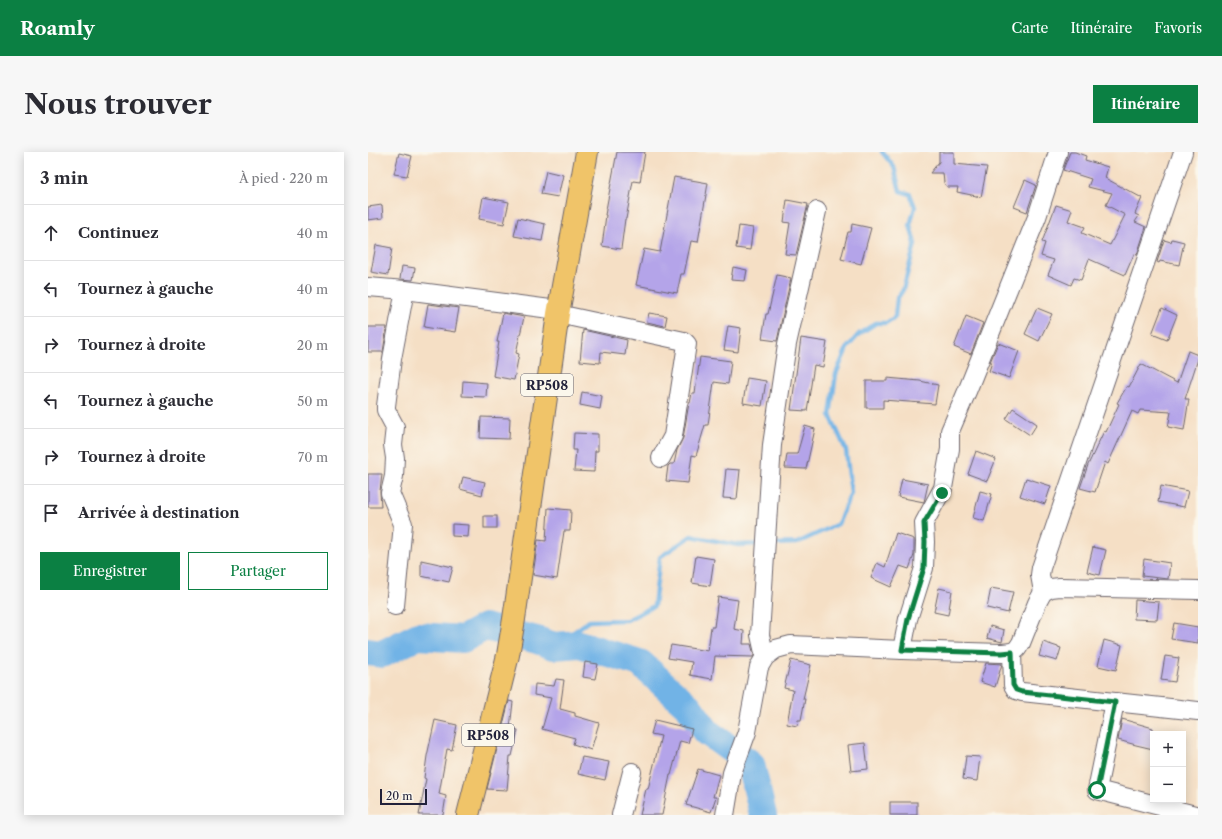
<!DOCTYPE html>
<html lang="fr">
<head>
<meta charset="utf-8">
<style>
  :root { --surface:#fff; --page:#f7f7f7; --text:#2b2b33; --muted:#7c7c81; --line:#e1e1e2; --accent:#0b8043 }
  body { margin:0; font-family:"Libre Caslon Text",serif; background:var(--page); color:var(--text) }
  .controls { position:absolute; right:12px; bottom:12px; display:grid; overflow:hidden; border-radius:0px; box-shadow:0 2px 10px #0003 }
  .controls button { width:36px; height:36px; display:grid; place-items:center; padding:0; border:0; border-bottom:1px solid var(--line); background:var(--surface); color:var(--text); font:20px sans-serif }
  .scale { position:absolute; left:12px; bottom:10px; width:47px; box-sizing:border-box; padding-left:4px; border:2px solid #22223b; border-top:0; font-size:11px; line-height:14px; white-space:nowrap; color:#22223b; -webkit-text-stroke:3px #fbf7ec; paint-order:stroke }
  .stop { position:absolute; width:12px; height:12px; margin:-9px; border:3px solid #0b8043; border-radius:50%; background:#fff }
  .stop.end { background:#0b8043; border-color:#fff; box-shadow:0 1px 4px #0008 }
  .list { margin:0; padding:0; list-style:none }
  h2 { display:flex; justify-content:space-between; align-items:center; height:52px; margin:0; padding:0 16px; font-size:17px }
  h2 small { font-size:13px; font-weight:400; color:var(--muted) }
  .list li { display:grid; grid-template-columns:26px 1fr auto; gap:12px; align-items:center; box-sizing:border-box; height:56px; padding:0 16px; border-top:1px solid var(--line) }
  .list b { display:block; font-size:15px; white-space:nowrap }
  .list em { font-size:13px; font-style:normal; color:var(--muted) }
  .actions { display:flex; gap:8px; padding:12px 16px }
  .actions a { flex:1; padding:9px 0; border:1px solid var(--accent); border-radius:0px; text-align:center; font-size:14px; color:var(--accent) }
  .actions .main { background:var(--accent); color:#fff }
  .icon { flex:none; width:22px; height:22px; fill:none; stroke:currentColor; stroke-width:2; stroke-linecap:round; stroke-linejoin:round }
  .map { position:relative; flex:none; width:830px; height:663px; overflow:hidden; border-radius:0px }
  header { display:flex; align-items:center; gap:24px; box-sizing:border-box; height:56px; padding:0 20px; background:var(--accent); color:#fff }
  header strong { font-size:19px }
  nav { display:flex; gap:22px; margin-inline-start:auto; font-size:14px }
  .intro { display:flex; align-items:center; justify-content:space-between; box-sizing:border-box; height:96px; padding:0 24px }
  h1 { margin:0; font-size:28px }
  .button { padding:10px 18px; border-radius:0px; background:var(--accent); color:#fff; font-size:14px; font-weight:700 }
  main { display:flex; gap:24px; padding:0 24px }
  aside { flex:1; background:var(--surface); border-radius:0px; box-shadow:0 2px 10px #0003 }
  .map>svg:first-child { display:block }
</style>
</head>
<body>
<header>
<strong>Roamly</strong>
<nav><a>Carte</a><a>Itinéraire</a><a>Favoris</a></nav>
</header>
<div class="intro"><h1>Nous trouver</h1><a class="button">Itinéraire</a></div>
<main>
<aside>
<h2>3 min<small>À pied · 220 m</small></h2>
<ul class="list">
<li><svg class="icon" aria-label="ahead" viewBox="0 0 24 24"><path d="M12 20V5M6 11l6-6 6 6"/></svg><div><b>Continuez</b></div><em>40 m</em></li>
<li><svg class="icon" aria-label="left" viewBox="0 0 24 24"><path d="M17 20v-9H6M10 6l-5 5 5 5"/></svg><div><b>Tournez à gauche</b></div><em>40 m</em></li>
<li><svg class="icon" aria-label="right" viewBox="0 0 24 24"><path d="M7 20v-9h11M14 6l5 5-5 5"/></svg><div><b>Tournez à droite</b></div><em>20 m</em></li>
<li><svg class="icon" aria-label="left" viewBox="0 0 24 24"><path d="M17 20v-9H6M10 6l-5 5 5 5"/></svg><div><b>Tournez à gauche</b></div><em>50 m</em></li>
<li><svg class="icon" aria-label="right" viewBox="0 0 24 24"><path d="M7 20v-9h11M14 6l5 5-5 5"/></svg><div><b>Tournez à droite</b></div><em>70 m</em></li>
<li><svg class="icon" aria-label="arrive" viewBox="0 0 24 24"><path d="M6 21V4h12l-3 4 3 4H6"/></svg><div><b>Arrivée à destination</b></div></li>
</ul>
<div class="actions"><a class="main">Enregistrer</a><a>Partager</a></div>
</aside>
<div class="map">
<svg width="830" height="663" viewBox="0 0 830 663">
  <rect width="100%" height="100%" fill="#fbf7ec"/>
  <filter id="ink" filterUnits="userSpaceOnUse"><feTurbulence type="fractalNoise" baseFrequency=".025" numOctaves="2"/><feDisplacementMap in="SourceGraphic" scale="8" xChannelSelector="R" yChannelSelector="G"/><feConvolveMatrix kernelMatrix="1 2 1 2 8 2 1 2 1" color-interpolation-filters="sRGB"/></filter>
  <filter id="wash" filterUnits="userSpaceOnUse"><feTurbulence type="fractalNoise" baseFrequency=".012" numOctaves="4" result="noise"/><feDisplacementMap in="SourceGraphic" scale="16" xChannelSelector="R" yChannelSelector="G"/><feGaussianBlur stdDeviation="0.9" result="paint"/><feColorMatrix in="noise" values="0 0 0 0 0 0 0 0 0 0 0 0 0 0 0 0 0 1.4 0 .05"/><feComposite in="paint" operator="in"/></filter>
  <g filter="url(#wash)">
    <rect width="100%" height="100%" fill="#f5dfc5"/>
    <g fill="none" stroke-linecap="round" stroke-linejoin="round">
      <g stroke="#71b3e6" stroke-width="4.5">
        <polyline points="402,392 429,391 470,372 483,341 478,298 462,263 468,222 479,196 491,182 508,171 518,171 527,165 529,147 535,138 547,92 542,73 547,55 542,42 532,39 526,15 514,0"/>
        <polyline points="186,494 221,469 259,468 286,454 292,405 323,384 370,393 395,392"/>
      </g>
      <polyline stroke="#71b3e6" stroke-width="28" points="0,500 14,502 50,484 95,487 117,475 169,488 186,494 211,492 272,511 321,555 339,580 383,612 395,663"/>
    </g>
    <g id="blocks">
      <g fill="#b4a4e9">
        <polygon points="249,0 277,0 272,30 265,29 258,67 257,67 253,97 234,94 238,63 237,63"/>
        <polygon points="571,0 586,0 586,12 619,15 613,45 589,40 590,35 579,35 576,31 575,21 562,21 571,10"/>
        <polygon points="702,0 707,0 718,4 717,8 740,15 737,26 774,46 767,62 771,64 767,70 778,75 769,103 766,102 757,123 721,107 713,128 706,126 703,133 680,123 686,108 673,104 677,91 674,90 688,53 704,58 700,69 717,75 714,81 742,93 757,63 738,53 744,41 720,35 723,27 695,18"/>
        <polygon points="31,1 44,4 39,24 26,22"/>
        <polygon points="178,19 195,23 190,45 173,42"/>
        <polygon points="306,25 340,31 330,90 323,89 316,122 313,122 309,141 268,133 276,97 292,100"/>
        <polygon points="657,28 668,33 659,60 646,55"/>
        <polygon points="115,45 141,50 136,72 111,67"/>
        <polygon points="419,48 440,52 428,103 417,102 422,71 416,70"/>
        <polygon points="14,53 15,66 0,68 0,55"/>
        <polygon points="150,66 177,72 174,89 146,84"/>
        <polygon points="484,72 503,76 493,112 473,107 480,80 483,80"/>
        <polygon points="371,74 385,76 382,98 368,96"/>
        <polygon points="804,87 816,90 811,113 792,109 791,111 789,110 796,88 803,90"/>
        <polygon points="8,93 24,96 20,123 3,120"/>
        <polygon points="34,114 47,116 45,128 32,127"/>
        <polygon points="365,115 379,118 377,129 363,128"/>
        <polygon points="409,123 423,126 409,189 394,187 398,162 400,162"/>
        <polygon points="60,152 91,156 87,180 56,175"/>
        <polygon points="669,156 684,162 671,189 657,182"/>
        <polygon points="794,156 809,163 799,188 784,182"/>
        <polygon points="135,161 156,165 148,201 151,202 146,228 125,224 131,190 129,190"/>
        <polygon points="281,161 299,164 297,174 279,170"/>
        <polygon points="598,164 615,171 603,202 586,195"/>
        <polygon points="360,174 373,176 370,200 356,198"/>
        <polygon points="0,175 19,175 15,200 0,200"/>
        <polygon points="215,178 259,188 257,203 233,200 232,211 212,209"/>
        <polygon points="433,186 459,190 455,215 446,213 439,259 423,258"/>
        <polygon points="630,191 651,199 641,226 621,219 624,210 622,210"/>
        <polygon points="820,199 830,203 830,207 817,247 821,247 816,278 800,275 803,260 772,258 770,262 764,259 740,312 737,310 727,340 712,336 720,313 736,279 738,280 751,252 749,251 759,234 761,235 773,212 809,231"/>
        <polygon points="332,205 363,209 360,232 346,230 340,273 337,273 328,304 324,303 320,331 298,329 300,314 302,312 306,312 309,298 315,286 321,251 322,251 324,241 327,241"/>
        <polygon points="379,226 398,229 394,254 375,251"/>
        <polygon points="519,226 552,229 570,233 567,252 515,248 515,256 498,256 498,229 519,229"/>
        <polygon points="95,229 119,231 118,245 94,244"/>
        <polygon points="214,240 234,244 232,257 212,253"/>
        <polygon points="645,256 669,272 662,283 638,267"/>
        <polygon points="113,265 142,266 141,287 112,286"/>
        <polygon points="437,274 447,277 438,317 417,316 419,302 429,302"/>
        <polygon points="206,281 230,282 230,299 227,299 226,320 206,319 208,298 205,298"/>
        <polygon points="608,299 628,307 619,329 600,322"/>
        <polygon points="358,317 372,318 369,347 355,346"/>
        <polygon points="0,322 14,322 12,339 13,355 0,355"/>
        <polygon points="95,325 117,330 114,343 92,337"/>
        <polygon points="658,326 683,334 677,352 652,344"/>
        <polygon points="534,327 560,332 556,350 530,345"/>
        <polygon points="793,334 820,339 816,355 790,350"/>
        <polygon points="612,339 624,342 616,369 605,366"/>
        <polygon points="180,356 203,358 202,379 196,379 189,427 165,423 170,388 178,389"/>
        <rect x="116" y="364" width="13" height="12"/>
        <polygon points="84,372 101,373 100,385 84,384"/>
        <polygon points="528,381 546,387 546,403 541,417 532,414 523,435 503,426 509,411 517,415"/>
        <polygon points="725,395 738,398 732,423 719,420"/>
        <polygon points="328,404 346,407 342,434 324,431"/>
        <polygon points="776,407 802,411 800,427 774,424"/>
        <polygon points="53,408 85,415 81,430 53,424"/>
        <polygon points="571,436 584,439 580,463 566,460"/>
        <polygon points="623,436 645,440 640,461 619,456"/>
        <polygon points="350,445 370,448 366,477 376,479 375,492 383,492 386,503 385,505 347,504 344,527 322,523 324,510 300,506 303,493 340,499 343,475 346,475"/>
        <polygon points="767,448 791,450 789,468 766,467"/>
        <polygon points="806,471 830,475 830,491 803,487"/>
        <polygon points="622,474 636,478 634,490 619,486"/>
        <polygon points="736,488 754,493 748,518 730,514"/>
        <polygon points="675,490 693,496 689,509 671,504"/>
        <polygon points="797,504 811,506 807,530 793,528"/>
        <polygon points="423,508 443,513 435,547 437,547 433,568 430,568 429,574 419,572 425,538 416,536"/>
        <polygon points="217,510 230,512 227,527 215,525"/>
        <polygon points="618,511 634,512 627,535 612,530"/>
        <polygon points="188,527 196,528 192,557 207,561 207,564 231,571 223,598 205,592 207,586 174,577 183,546 166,543 167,532 186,534"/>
        <polygon points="141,549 145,550 142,576 150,578 144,604 142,604 139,638 119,637"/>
        <polygon points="754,567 785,576 785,597 768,593 750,588"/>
        <polygon points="67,568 89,573 84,598 79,597 71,642 78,644 75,663 51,663 58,627 56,626 59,604"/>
        <polygon points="287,568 324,577 320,591 312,589 303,623 302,623 294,663 272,663 278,637 280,637 293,584 283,582"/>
        <polygon points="497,591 500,617 483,619 480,593"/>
        <polygon points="598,604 612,605 609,629 595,627"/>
        <polygon points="214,605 241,610 237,628 210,622"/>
        <polygon points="330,617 351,623 345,645 348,645 343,660 318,653"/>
        <rect x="522" y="650" width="27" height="13"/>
      </g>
    </g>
  </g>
  <g filter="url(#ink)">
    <use href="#blocks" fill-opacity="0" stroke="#6c646b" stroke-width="1"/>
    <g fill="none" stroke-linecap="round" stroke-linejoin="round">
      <defs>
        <g id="minor">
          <polyline points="0,135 37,138 190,158"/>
          <polyline points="190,162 316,189 319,192 305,284 293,306"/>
          <polyline points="675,440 672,423 673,416 815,0"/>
          <polyline points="27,454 35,372 22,341 26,324 27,306 25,293 27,275 18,258 18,254 24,207 37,138"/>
          <polyline points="534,498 540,467 556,416 557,390 556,371 575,336 582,297 582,279 600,237 669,65 690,0"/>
          <polyline points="644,500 645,533 648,538 654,540 830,559"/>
          <polyline points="397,505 392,483 404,293 419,192 449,59"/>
          <polyline points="747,550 729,638 827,663"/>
          <polyline points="253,663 264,620"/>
          <polyline points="357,663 364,621 379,580 391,515 397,505 408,497 423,493 534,498 634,501 644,500 649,497 653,491 669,451 675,440 683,436 692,435 830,438"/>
        </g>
        <polyline id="primary" points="100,663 140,503 146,467 190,162 219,0"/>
      </defs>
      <use href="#minor" stroke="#6c646b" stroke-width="20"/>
      <use href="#primary" stroke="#6c646b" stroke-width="24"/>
      <use href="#minor" stroke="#fff" stroke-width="18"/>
      <use href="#primary" stroke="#f0c469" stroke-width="22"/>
    </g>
  </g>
  <g fill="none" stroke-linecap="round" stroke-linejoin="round" filter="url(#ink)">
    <polyline stroke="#0b8043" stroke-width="5" points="574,341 556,371 557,390 556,416 540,467 534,498 634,501 644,500 645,533 648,538 654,540 747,550 729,638"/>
  </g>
  <g text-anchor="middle" stroke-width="3" stroke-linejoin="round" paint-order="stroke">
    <g fill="#fbf7ec" stroke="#636270" stroke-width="1">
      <rect x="153" y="222" width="52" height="22" rx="3"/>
      <rect x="94" y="572" width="52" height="22" rx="3"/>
    </g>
    <g font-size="13" font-weight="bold" fill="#22223b">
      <text x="179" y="238">RP508</text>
      <text x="120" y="588">RP508</text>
    </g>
  </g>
</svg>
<div class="controls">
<button>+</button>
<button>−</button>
</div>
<div class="scale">20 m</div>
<div class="stop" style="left:729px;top:638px"></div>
<div class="stop end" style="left:574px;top:341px"></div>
</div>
</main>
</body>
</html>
